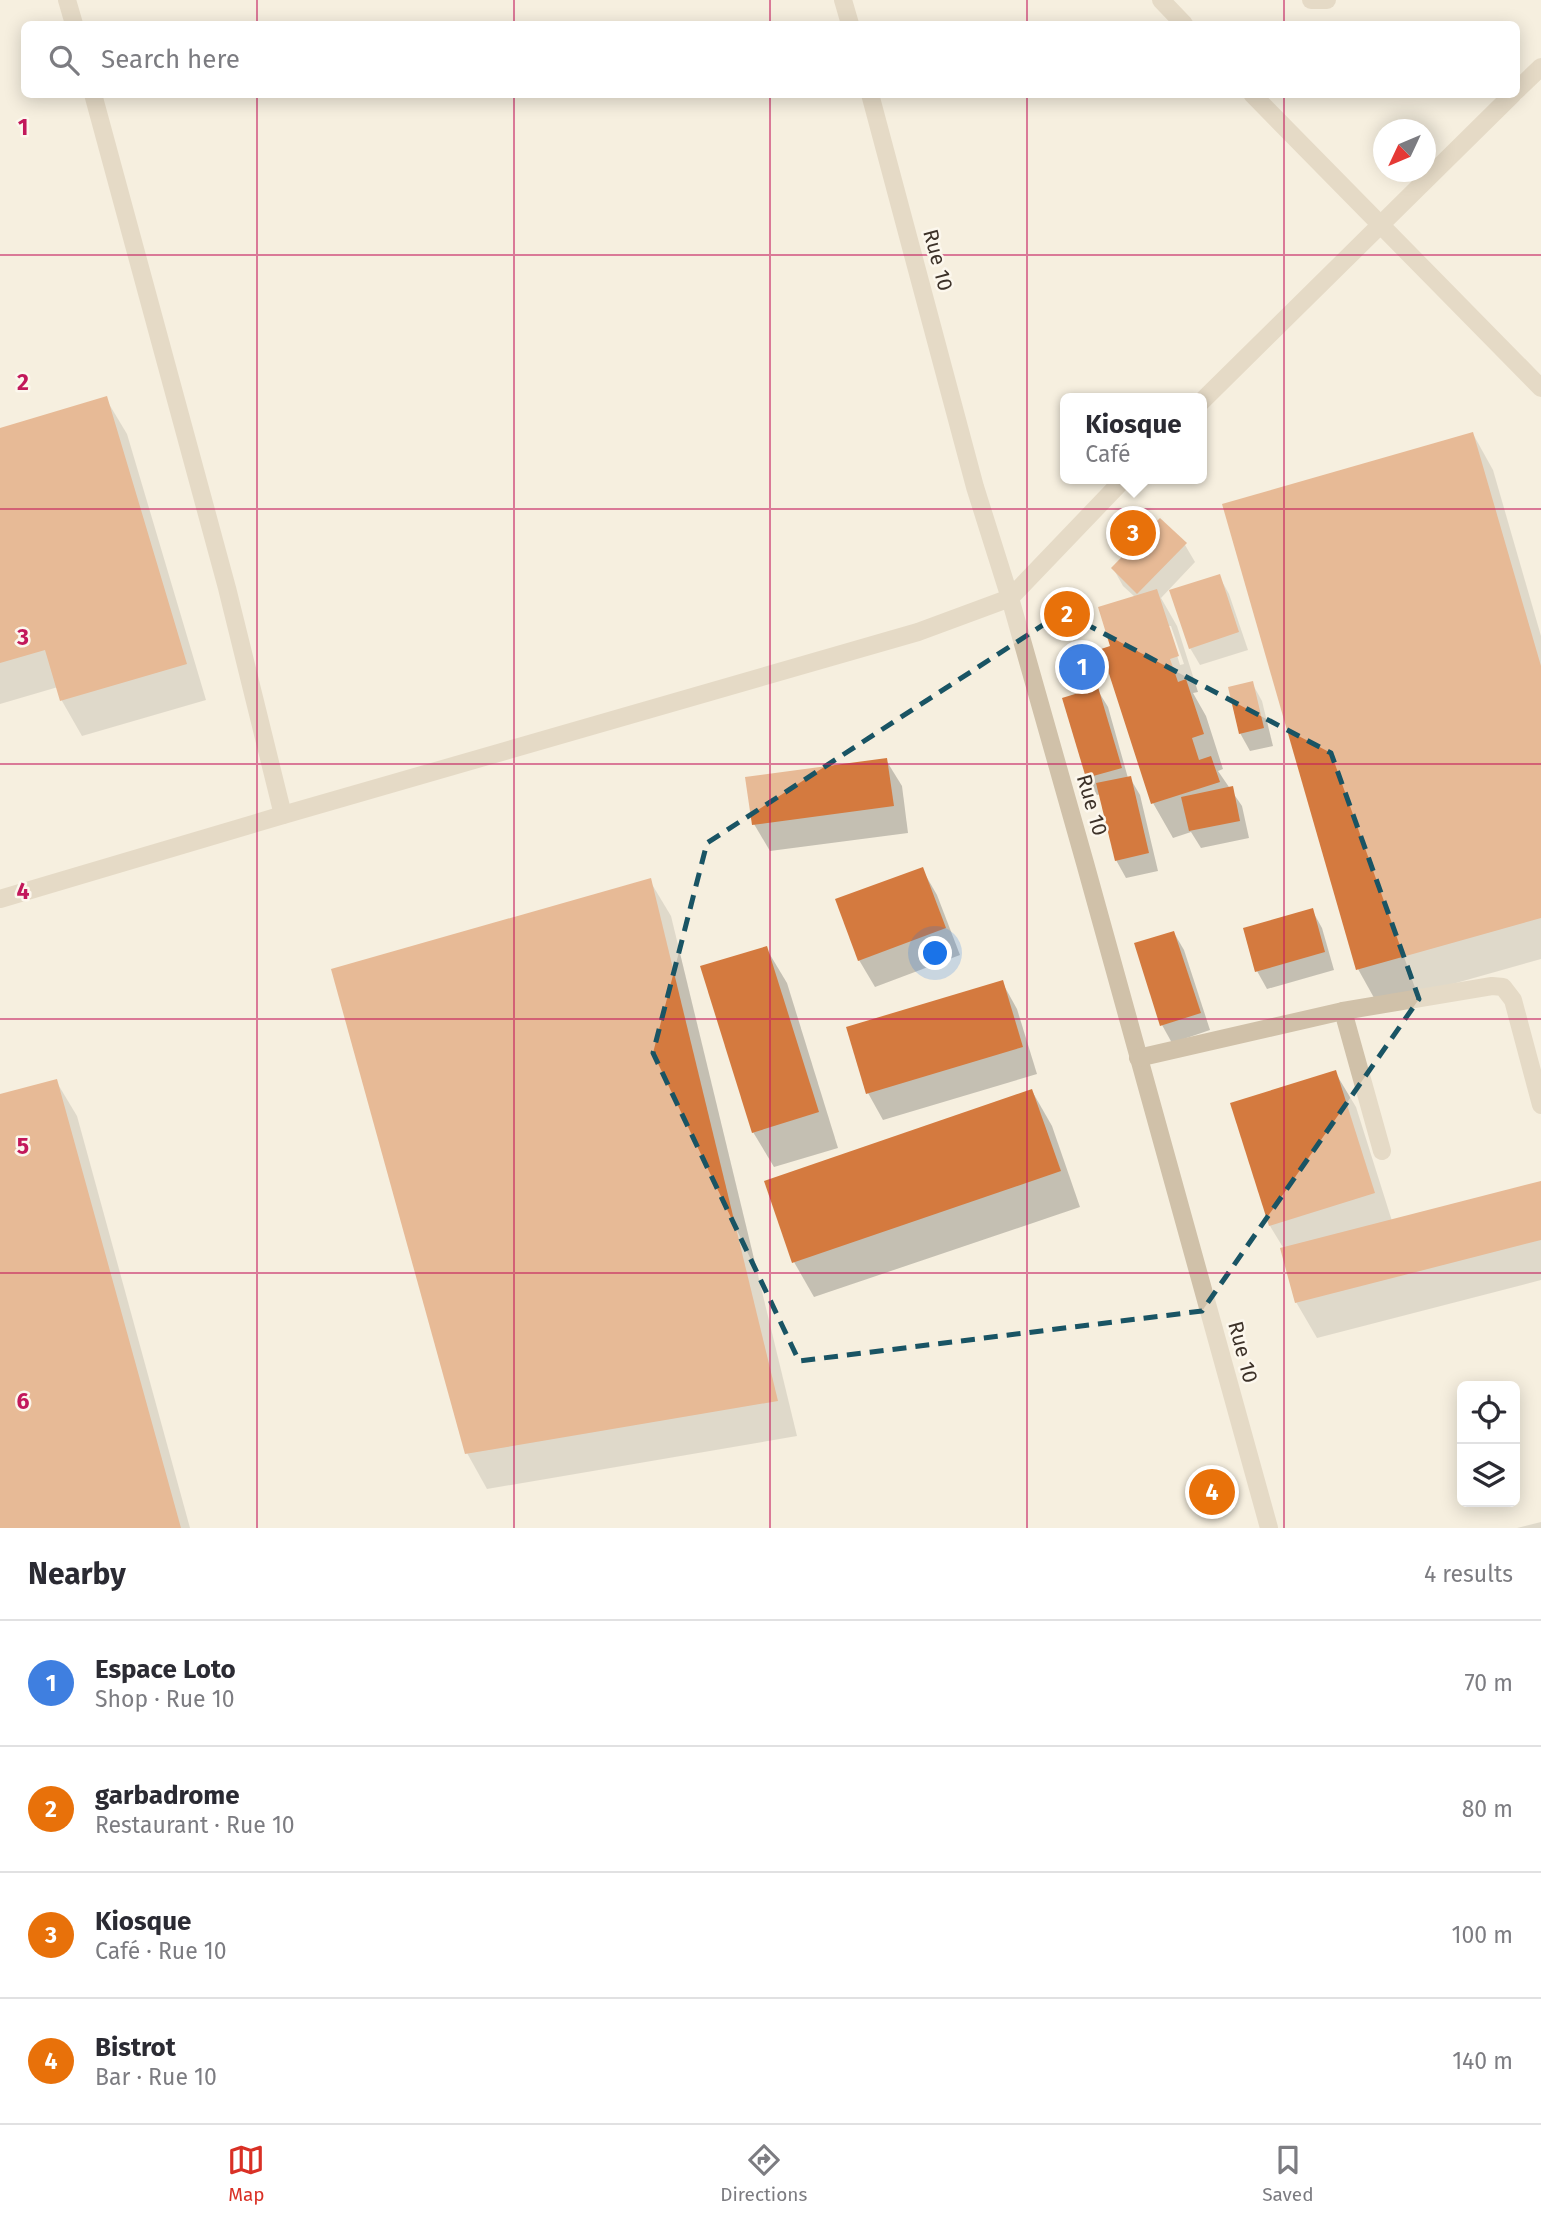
<!DOCTYPE html>
<html lang="en">
<head>
<meta charset="utf-8">
<style>
  :root { --surface:#fff; --page:#f2f2f3; --text:#2b2b33; --muted:#7c7c81; --line:#e1e1e2; --accent:#d93025 }
  body { margin:0; font-family:"Fira Sans",sans-serif; background:var(--page); color:var(--text) }
  .controls { position:absolute; right:21px; bottom:21px; display:grid; overflow:hidden; border-radius:10px; box-shadow:0 4px 18px #0003 }
  .controls button { width:63px; height:63px; display:grid; place-items:center; padding:0; border:0; border-bottom:2px solid var(--line); background:var(--surface); color:var(--text); font:35px sans-serif }
  .compass { position:absolute; left:1373px; top:119px; width:63px; height:63px; border-radius:50%; background:var(--surface); box-shadow:0 4px 18px #0003; rotate:226deg }
  .you { position:absolute; left:936px; top:954px; width:24px; height:24px; margin:-18px; border:5px solid #fff; border-radius:50%; background:#1a73e8; box-shadow:0 0 0 10px #1a73e833 }
  .badge { display:grid; place-items:center; width:46px; height:46px; border-radius:50%; background:var(--accent); color:#fff; font-size:23px; font-weight:700 }
  .pin { position:absolute; translate:-50% -50%; border:4px solid #fff; box-shadow:0 2px 7px #0006 }
  .popup { position:absolute; left:1060px; top:393px; width:147px; height:91px; box-sizing:border-box; display:grid; place-content:center; border-radius:10px; background:var(--surface); filter:drop-shadow(0 2px 5px #0005); font-size:23px; white-space:nowrap; color:var(--muted) }
  .popup b { font-size:26px; color:var(--text) }
  .popup::after { content:''; position:absolute; left:50%; top:100%; margin-left:-14px; border:14px solid transparent; border-top-color:var(--surface) }
  .list { margin:0; padding:0; list-style:none }
  h2 { display:flex; justify-content:space-between; align-items:center; height:91px; margin:0; padding:0 28px; font-size:30px }
  h2 small { font-size:23px; font-weight:400; color:var(--muted) }
  .list li { display:grid; grid-template-columns:46px 1fr auto; gap:21px; align-items:center; box-sizing:border-box; height:126px; padding:0 28px; border-top:2px solid var(--line) }
  .list b { display:block; font-size:26px; white-space:nowrap }
  .list p { margin:0; font-size:23px; white-space:nowrap; color:var(--muted) }
  .list em { font-size:23px; font-style:normal; color:var(--muted) }
  .icon { flex:none; width:38px; height:38px; fill:none; stroke:currentColor; stroke-width:2; stroke-linecap:round; stroke-linejoin:round }
  .map { position:relative; flex:none; width:1541px; height:1528px; overflow:hidden }
  .search { position:absolute; background:var(--surface); box-shadow:0 4px 18px #0003; left:21px; right:21px; top:21px; height:77px; display:flex; align-items:center; gap:18px; box-sizing:border-box; padding:0 24px; border-radius:10px; color:var(--muted); font-size:26px }
  .sheet { height:595px; background:var(--surface) }
  nav { display:flex; justify-content:space-around; align-items:center; box-sizing:border-box; height:98px; border-top:2px solid var(--line); background:var(--surface); font-size:19px; color:var(--muted) }
  nav a { display:grid; justify-items:center; gap:4px }
  nav .on { color:var(--accent) }
  .map>svg:first-child { display:block }
</style>
</head>
<body>
<div class="map">
<svg width="1541" height="1528" viewBox="0 0 1541 1528">
  <rect width="100%" height="100%" fill="#f6efdf"/>
  <g fill="#0003" fill-rule="evenodd">
    <polygon points="106,399 127,434 206,700 82,736 62,701 58,687 0,704 0,429"/>
    <polygon points="1473,434 1493,470 1541,636 1541,959 1378,1005 1358,969"/>
    <path d="M1185,545L1195,562L1161,598L1177,626L1198,692L1193,693L1206,716L1223,769L1218,771L1242,806L1249,838L1201,848L1191,832L1173,838L1153,803L1113,648L1135,597L1123,586L1113,568ZM1168,626H1171L1184,664L1180,665Z"/>
    <polygon points="1219,576 1229,594 1248,650 1200,665 1190,648"/>
    <polygon points="1252,683 1262,701 1273,746 1250,751 1240,733"/>
    <polygon points="1097,689 1108,707 1128,778 1130,778 1140,795 1158,871 1126,878 1116,860 1101,794 1097,795 1087,777"/>
    <polygon points="886,760 902,786 908,833 770,851 754,824"/>
    <polygon points="922,869 937,895 960,955 875,987 859,960"/>
    <polygon points="650,881 671,916 797,1436 487,1489 467,1453"/>
    <polygon points="1312,910 1322,928 1334,970 1267,989 1257,971"/>
    <polygon points="1174,933 1184,950 1210,1030 1172,1043 1162,1025"/>
    <polygon points="766,948 787,983 838,1148 774,1167 753,1132"/>
    <polygon points="1002,982 1017,1009 1037,1074 883,1120 868,1093"/>
    <polygon points="1335,1072 1356,1107 1392,1221 1541,1183 1541,1280 1317,1338 1296,1302 1284,1249 1270,1226 1232,1104"/>
    <polygon points="56,1081 77,1116 190,1528 0,1528 0,1096"/>
    <polygon points="1032,1091 1052,1126 1080,1207 814,1297 794,1262"/>
    <polygon points="1541,1522 1541,1528 1517,1528"/>
  </g>
  <g fill="#d47a3f">
    <polygon points="107,396 187,664 60,701 45,650 0,663 0,428"/>
    <polygon points="1473,432 1541,666 1541,918 1356,970 1222,504"/>
    <polygon points="1160,518 1187,543 1137,594 1111,568"/>
    <polygon points="1220,574 1239,632 1189,649 1169,590"/>
    <polygon points="1157,589 1179,656 1170,659 1178,682 1186,679 1204,734 1192,738 1199,760 1211,756 1220,782 1151,804 1101,649 1110,646 1098,607"/>
    <polygon points="1253,681 1264,728 1239,734 1228,687"/>
    <polygon points="1098,687 1122,768 1086,778 1062,698"/>
    <polygon points="887,758 894,806 752,825 745,777"/>
    <polygon points="1131,776 1149,853 1115,861 1096,783"/>
    <polygon points="1233,786 1240,821 1189,831 1181,797"/>
    <polygon points="923,867 946,928 858,961 835,899"/>
    <polygon points="651,878 778,1401 465,1454 331,969"/>
    <polygon points="1313,908 1325,952 1255,972 1243,928"/>
    <polygon points="1174,931 1201,1013 1160,1026 1134,943"/>
    <polygon points="767,946 819,1112 752,1133 700,966"/>
    <polygon points="1003,980 1023,1047 866,1094 846,1027"/>
    <polygon points="1336,1070 1375,1193 1269,1226 1230,1103"/>
    <polygon points="57,1079 181,1528 0,1528 0,1094"/>
    <polygon points="1032,1089 1061,1171 792,1263 764,1181"/>
    <polygon points="1541,1181 1541,1240 1295,1303 1280,1248"/>
  </g>
  <g fill="none" stroke-linecap="round" stroke-linejoin="round">
    <g stroke="#d0c1a9" stroke-width="18">
      <polyline points="67,0 74,24"/>
      <polyline points="843,0 850,24"/>
      <polyline points="1161,0 1184,24"/>
      <polyline points="1311,0 1327,0"/>
      <polyline points="1516,91 1541,67"/>
      <polyline points="93,94 227,588 283,815"/>
      <polyline points="870,94 975,487 1010,598 1085,863 1269,1528"/>
      <polyline points="1252,94 1541,388"/>
      <polyline points="1201,402 1513,94"/>
      <polyline points="0,899 283,815 918,632 1010,598 1124,479"/>
      <polyline points="1343,1011 1382,1151"/>
      <polyline points="1138,1058 1343,1011 1492,986 1503,987 1513,1000 1541,1105"/>
    </g>
  </g>
  <path d="M0 0H1541V1528H0ZM1063,612L1331,753L1419,999L1202,1311L799,1361L653,1053L707,843Z" fill="#f6efdf" fill-opacity=".55" fill-rule="evenodd"/>
  <path fill="none" stroke="#195464" stroke-width="5" stroke-dasharray="14 9" stroke-linejoin="round" d="M1063,612L1331,753L1419,999L1202,1311L799,1361L653,1053L707,843Z"/>
  <path fill="none" stroke="#c2185b" stroke-width="2" stroke-opacity="0.55" d="M257,0V24M514,0V24M770,0V24M1027,0V24M1284,0V24M257,94V1528M514,94V1528M770,94V1528M1027,94V1528M1284,94V1528M0,255H1541M0,509H1541M0,764H1541M0,1019H1541M0,1273H1541"/>
  <g text-anchor="middle" stroke-width="5" stroke-linejoin="round" paint-order="stroke">
    <g font-size="21" fill="#3d3229" stroke="#fcf7ed">
      <text transform="translate(938 260) rotate(75)" y="7">Rue 10</text>
      <text transform="translate(1092 805) rotate(74)" y="7">Rue 10</text>
      <text transform="translate(1243 1352) rotate(75)" y="7">Rue 10</text>
    </g>
  </g>
  <g font-size="23" text-anchor="middle" font-weight="bold" fill="#c2185b" stroke="#fcf7ed" stroke-width="5" stroke-linejoin="round" paint-order="stroke">
    <text x="23" y="135">1</text>
    <text x="23" y="390">2</text>
    <text x="23" y="645">3</text>
    <text x="23" y="899">4</text>
    <text x="23" y="1154">5</text>
    <text x="23" y="1409">6</text>
  </g>
</svg>
<div class="controls">
<button><svg class="icon" aria-label="locate" viewBox="0 0 24 24"><circle cx="12" cy="12" r="6"/><path d="M12 2v4M12 18v4M2 12h4M18 12h4"/></svg></button>
<button><svg class="icon" aria-label="layers" viewBox="0 0 24 24"><path d="M12 4l9 5-9 5-9-5zM3 14l9 5 9-5"/></svg></button>
</div>
<svg class="compass" viewBox="-18 -18 36 36"><path d="M0-13l5 13h-10z" fill="#e53935"/><path d="M0 13l5-13h-10z" fill="#7c7c81"/></svg>
<div class="you"></div>
<div class="pin badge" style="left:1082px;top:667px;background:#3f7fe0">1</div>
<div class="pin badge" style="left:1067px;top:614px;background:#e8710a">2</div>
<div class="pin badge" style="left:1133px;top:533px;background:#e8710a">3</div>
<div class="popup"><b>Kiosque</b>Café</div>
<div class="pin badge" style="left:1212px;top:1492px;background:#e8710a">4</div>
<div class="search"><svg class="icon" aria-label="search" viewBox="0 0 24 24"><circle cx="10" cy="10" r="6"/><path d="M15 15l6 6"/></svg>Search here</div>
</div>
<section class="sheet">
<h2>Nearby<small>4 results</small></h2>
<ul class="list">
<li><span class="badge" style="background:#3f7fe0">1</span><div><b>Espace Loto</b><p>Shop · Rue 10</p></div><em>70 m</em></li>
<li><span class="badge" style="background:#e8710a">2</span><div><b>garbadrome</b><p>Restaurant · Rue 10</p></div><em>80 m</em></li>
<li><span class="badge" style="background:#e8710a">3</span><div><b>Kiosque</b><p>Café · Rue 10</p></div><em>100 m</em></li>
<li><span class="badge" style="background:#e8710a">4</span><div><b>Bistrot</b><p>Bar · Rue 10</p></div><em>140 m</em></li>
</ul>
</section>
<nav>
<a class="on"><svg class="icon" aria-label="map" viewBox="0 0 24 24"><path d="M3 6l6-2 6 2 6-2v14l-6 2-6-2-6 2zM9 4v14M15 6v14"/></svg>Map</a>
<a><svg class="icon" aria-label="directions" viewBox="0 0 24 24"><path d="M12 3l9 9-9 9-9-9zM9 14v-3h6M13 9l2 2-2 2"/></svg>Directions</a>
<a><svg class="icon" aria-label="saved" viewBox="0 0 24 24"><path d="M7 4h10v16l-5-4-5 4z"/></svg>Saved</a>
</nav>
</body>
</html>
